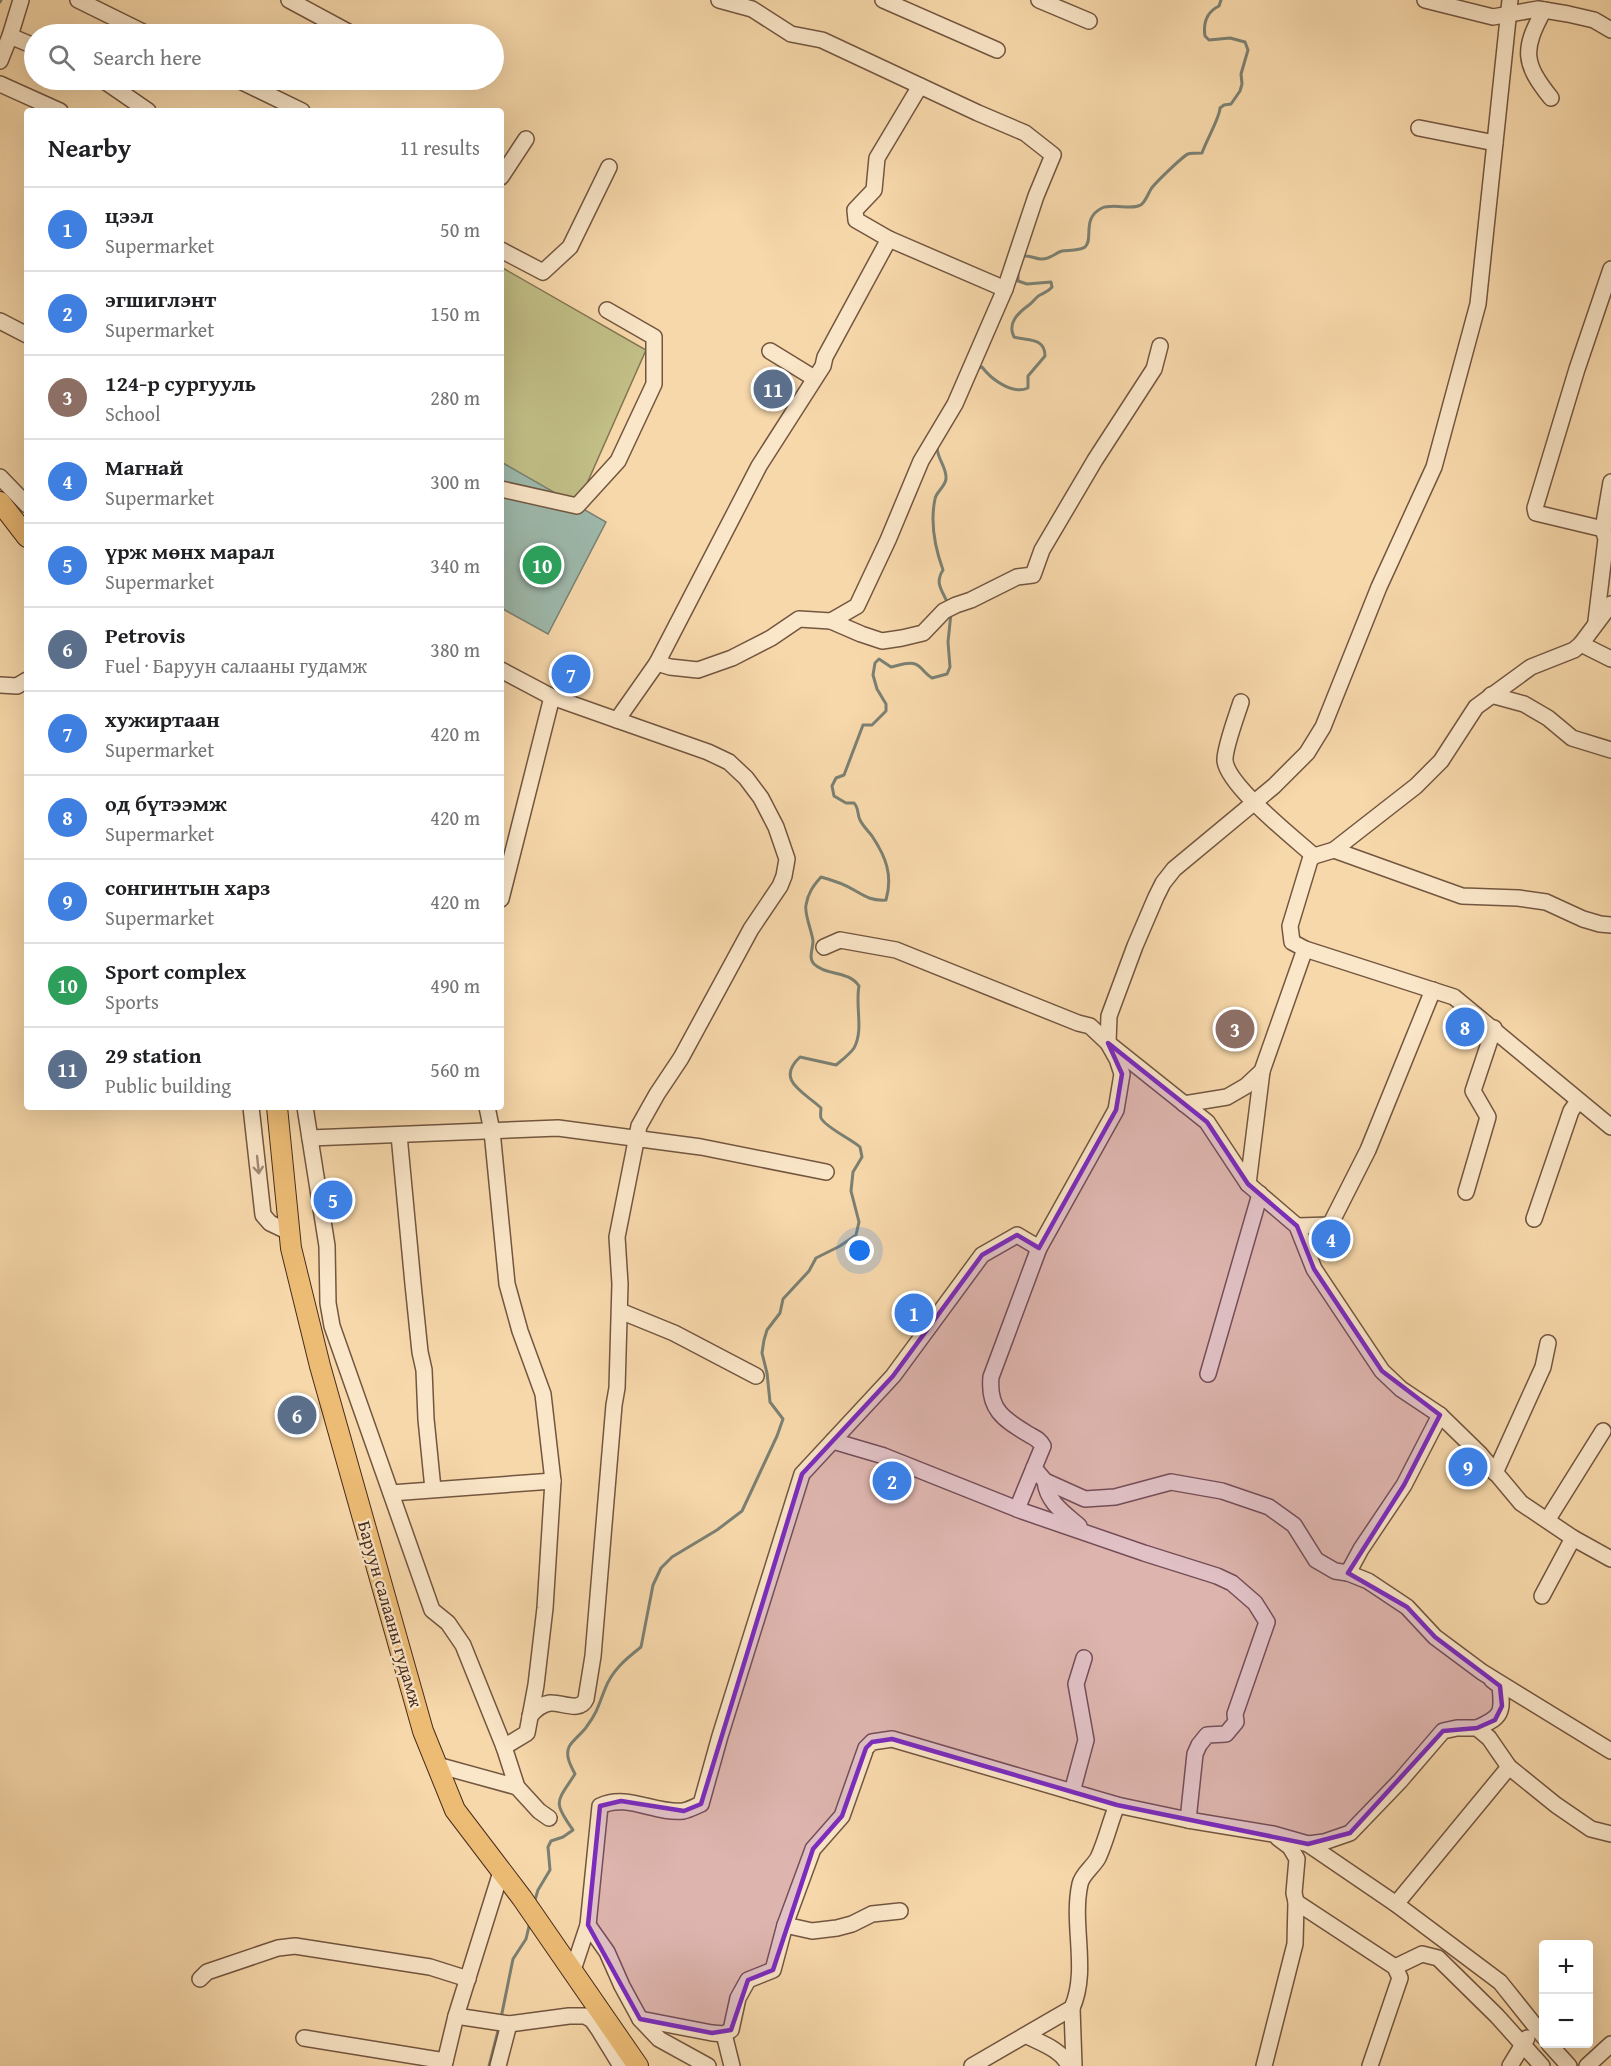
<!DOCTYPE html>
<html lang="en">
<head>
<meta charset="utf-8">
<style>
  :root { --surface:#fff; --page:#f2f2f2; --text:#202124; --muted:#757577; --line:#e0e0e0; --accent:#1a73e8 }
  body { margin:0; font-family:"Gentium Book Plus",serif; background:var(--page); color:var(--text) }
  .controls { position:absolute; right:18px; bottom:18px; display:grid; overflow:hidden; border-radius:6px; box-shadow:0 6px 24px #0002 }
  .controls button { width:54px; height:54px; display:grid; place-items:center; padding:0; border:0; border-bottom:2px solid var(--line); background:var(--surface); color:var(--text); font:30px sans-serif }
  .you { position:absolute; left:860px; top:1251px; width:21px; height:21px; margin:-15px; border:4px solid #fff; border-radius:50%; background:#1a73e8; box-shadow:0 0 0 9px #1a73e833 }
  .badge { display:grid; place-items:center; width:39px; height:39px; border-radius:50%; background:var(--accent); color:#fff; font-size:20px; font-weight:700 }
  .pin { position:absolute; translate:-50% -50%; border:3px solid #fff; box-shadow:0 2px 6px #0006 }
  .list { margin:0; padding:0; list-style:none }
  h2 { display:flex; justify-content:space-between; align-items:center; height:78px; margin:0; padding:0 24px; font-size:26px }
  h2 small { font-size:20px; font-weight:400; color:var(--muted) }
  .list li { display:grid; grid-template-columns:39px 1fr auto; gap:18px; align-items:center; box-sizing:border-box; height:84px; padding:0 24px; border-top:2px solid var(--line) }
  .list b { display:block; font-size:22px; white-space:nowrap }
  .list p { margin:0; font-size:20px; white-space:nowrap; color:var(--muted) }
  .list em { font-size:20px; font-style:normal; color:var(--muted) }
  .icon { flex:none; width:33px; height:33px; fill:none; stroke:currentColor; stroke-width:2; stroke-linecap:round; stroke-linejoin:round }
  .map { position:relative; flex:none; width:1611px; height:2066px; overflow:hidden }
  .search { position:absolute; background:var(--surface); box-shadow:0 6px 24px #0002; left:24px; top:24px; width:480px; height:66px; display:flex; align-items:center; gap:15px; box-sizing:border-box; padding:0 21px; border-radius:33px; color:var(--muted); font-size:22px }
  .panel { position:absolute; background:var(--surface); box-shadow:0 6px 24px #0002; left:24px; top:108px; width:480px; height:1002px; border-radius:6px }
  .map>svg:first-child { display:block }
</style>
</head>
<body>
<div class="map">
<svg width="1611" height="2066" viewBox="0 0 1611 2066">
  <rect width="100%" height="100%" fill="#f7d8aa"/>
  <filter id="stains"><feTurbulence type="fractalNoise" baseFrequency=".00333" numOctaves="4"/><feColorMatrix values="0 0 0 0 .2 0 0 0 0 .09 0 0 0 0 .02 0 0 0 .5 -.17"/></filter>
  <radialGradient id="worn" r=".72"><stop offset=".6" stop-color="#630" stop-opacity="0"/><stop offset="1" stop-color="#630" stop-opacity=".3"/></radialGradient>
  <polygon fill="#c1be86" stroke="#847452" stroke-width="1.5" points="501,267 646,350 577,506 501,462"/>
  <polygon fill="#9db9ac" stroke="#7b8073" stroke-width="1.5" points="501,462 606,522 548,634 501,608"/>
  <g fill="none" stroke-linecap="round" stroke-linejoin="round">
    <g stroke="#7b8073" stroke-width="3">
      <polyline points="0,2 1,0"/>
      <path d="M1022,259L1024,256C1031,255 1035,259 1041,259C1049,260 1055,253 1062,251C1069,250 1079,251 1085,247C1094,240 1081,218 1102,208C1113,203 1135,211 1142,204C1146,200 1148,194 1151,189C1154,184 1183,156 1188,154C1191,153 1198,153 1202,153C1206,141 1220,117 1220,108L1224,105L1231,104L1240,91L1242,84L1241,74L1248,50L1245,42L1230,38L1209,40L1205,36C1203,23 1207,12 1219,6L1221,0"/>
      <path d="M978,368L982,367C991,379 1012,395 1028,388V376L1045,356C1045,337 1027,341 1014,337C1007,323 1018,313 1029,305C1033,302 1036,297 1040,295C1045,292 1048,292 1052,287L1051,282L1027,284L1018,281V273"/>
      <path d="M937,447C937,459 947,467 946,479C945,487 936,492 935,499C930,523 935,548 943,570C934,584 943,591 948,604"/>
      <path d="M534,1903L538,1890L550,1870L548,1847L551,1841L563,1837L573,1830C552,1801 557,1802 575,1774C571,1766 565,1756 569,1747C572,1740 583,1733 587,1726C597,1713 599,1704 605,1689C612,1670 626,1659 641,1647L653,1585L661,1568L672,1557L717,1530L742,1511L777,1436L783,1419L770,1402L767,1373L762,1353L764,1340L767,1330L780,1313L783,1299L809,1271L816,1258L840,1246L856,1235L859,1222L851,1191L853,1172L862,1157L860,1147C851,1139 825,1127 821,1118C820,1115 821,1111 821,1108C806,1093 774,1081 800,1057L836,1065C842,1060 850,1054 854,1048C864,1030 855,1006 859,986C848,970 826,976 814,964C808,958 813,949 813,941C812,931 804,914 806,905C808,893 813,886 821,877C832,880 844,884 854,890C866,897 872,901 886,900C893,875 886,857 872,836C868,831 863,826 860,820C857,814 859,808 854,803H846L834,796L832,786L836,778L844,775L863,725H872L886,711V704L877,689L873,675L875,663L879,659L891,667C901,665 913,659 921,668C925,672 927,675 932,678L947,674L950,667L948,642L951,613"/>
      <polyline points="501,2018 513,1959 526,1939 530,1922"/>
      <polyline points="489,2066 499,2027"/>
    </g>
    <defs>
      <g id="minor">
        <polyline points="78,0 147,34"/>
        <polyline points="289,0 352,34"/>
        <polyline points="883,0 997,50"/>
        <polyline points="1039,0 1089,21"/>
        <polyline points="1425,0 1493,17 1538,9 1568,14 1594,20 1611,30"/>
        <path d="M1544,10C1522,50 1523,63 1551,98"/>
        <polyline points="10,36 34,46"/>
        <polyline points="0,61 10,36 21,0"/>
        <polyline points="103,80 148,111"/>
        <polyline points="238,80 302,111"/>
        <polyline points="0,84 60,111"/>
        <polyline points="920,86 877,158 874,190 855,210 856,220 889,239 1005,289"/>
        <polyline points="1419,128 1495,143"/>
        <polyline points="501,177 526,139"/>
        <polyline points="501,250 543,272 570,247 609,167"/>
        <polyline points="0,321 27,335"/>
        <polyline points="770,351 814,378"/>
        <polyline points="0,477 27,505"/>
        <polyline points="501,489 577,506 618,461 654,384 654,337 607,310"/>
        <polyline points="1603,529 1536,513 1535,508 1577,369 1611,269"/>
        <polyline points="1611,604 1581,644 1574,650 1531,667 1476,707 1441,761 1416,786 1334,850 1314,856 1310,860 1290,926 1292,942 1305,949 1454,997 1611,1127"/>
        <polyline points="831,621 861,634 882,641 902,638 923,633 944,611 956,605 971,600 1017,577 1033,575 1042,550 1095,460 1154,369 1160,346"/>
        <polyline points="1596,621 1606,539 1603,529 1611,482"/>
        <polyline points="1581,644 1611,659"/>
        <polyline points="657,663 670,667 698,670 732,658 771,638 799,619 831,621 857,606 888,540 921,461 955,404 1005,289 1036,196 1053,155 1025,133 978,113 822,40 791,34 752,9 719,0"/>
        <polyline points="501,670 552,697 617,720 657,663 759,466 823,366 825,357 889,239"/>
        <polyline points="0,685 17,686 27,680"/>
        <polyline points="1491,695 1524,704 1548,718 1572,738 1611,750"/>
        <path d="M1241,702C1237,715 1224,749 1225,761C1228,786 1294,838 1314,856"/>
        <polyline points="1334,850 1462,896 1518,898 1546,902 1583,919 1600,924 1611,925"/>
        <polyline points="501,899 552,697"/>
        <polyline points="824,947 840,940 896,950 1078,1023 1090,1026 1108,1043 1207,1122 1248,1184 1297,1226 1314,1269 1382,1371 1401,1389 1440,1415 1480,1454 1521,1503 1573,1538 1611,1559"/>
        <polyline points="1184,1104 1227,1097 1246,1086 1262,1071 1305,949"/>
        <polyline points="251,1107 263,1215 270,1223 289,1232"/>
        <polyline points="305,1107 327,1246 328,1303 332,1326 432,1610 448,1623 463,1645 504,1747 517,1787 539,1811 549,1818"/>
        <polyline points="487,1107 492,1131 507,1284 520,1331 543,1394 553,1481 545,1608 536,1685 527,1733 504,1747"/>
        <polyline points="399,1135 413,1284 420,1352 424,1370 426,1419 433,1489"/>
        <polyline points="310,1138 558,1128 701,1147 826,1172"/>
        <polyline points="1248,1184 1262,1071"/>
        <polyline points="1466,1192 1488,1117 1473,1091 1494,1028"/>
        <polyline points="1534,1219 1571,1111 1578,1101"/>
        <polyline points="1297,1226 1330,1225 1368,1150 1433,990"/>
        <polyline points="620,1311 674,1333 756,1376"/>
        <polyline points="1208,1374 1260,1194"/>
        <polyline points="833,1441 884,1456 1022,1511 1144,1553 1217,1576 1232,1583 1255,1603 1267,1622 1235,1714 1236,1722 1226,1734 1207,1735 1199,1745 1195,1754 1188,1820"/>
        <polyline points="1034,1468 1045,1481 1085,1499 1115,1497 1171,1482 1222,1491 1269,1507 1294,1525 1316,1560 1335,1571 1348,1573 1368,1581 1407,1607 1435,1637 1482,1672 1611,1751"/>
        <polyline points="1495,1473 1543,1367 1548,1343"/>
        <path d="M1045,1481C1047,1502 1064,1513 1079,1526"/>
        <polyline points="391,1493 553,1481"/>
        <path d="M1017,1509L1043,1446C1039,1439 1035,1438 1028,1434C1003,1419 988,1409 991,1377L1039,1248"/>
        <polyline points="1548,1519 1603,1431"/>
        <polyline points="1348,1573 1361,1549 1404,1485 1440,1415"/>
        <polyline points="1542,1596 1573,1538"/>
        <path d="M530,1716C535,1710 542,1704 550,1703C562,1702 580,1713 586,1699L593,1656L614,1405L617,1388L620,1284L617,1237L639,1126L657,1094L681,1058L751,929L780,886L784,876L787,859L776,827L761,798L746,778L729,762L708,752L617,720"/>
        <path d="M1477,1728C1502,1717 1503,1713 1500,1686L1492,1680"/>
        <polyline points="437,1765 517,1787"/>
        <polyline points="1072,1792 1086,1740 1076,1684 1084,1658"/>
        <polyline points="1308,1844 1324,1842 1350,1833 1400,1781 1443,1731 1457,1728 1477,1728 1489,1738 1509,1767 1556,1805 1591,1829 1611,1834"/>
        <polyline points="1296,1902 1395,1967 1400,1978 1370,2066"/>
        <polyline points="1396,1904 1509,1767"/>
        <polyline points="588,1925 607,1952 622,1986 640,2019 659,2039 708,2066"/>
        <polyline points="785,1925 812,1931 837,1928 852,1924 872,1914 900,1911"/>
        <polyline points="1395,1967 1422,1954 1438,1958 1497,2016 1542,2066"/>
        <path d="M573,1970L588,1925L600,1806C627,1793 655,1814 683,1811C689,1810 696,1806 701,1804L720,1736L802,1474L893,1376L982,1255L1017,1235L1039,1248L1116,1110L1122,1074L1117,1059L1108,1043L1109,1016L1135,946L1156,897L1163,883L1174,869L1274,786L1307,753L1323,727L1379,587L1434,467L1478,304L1510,0"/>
        <polyline points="200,1979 207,1972 278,1948 295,1946 430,1967 468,1979"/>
        <polyline points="1072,2008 1074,2066"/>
        <polyline points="456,2016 509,2024 569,2016 585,2016 592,2020 599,2030 621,2066"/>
        <polyline points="640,2019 712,2033 724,2034 731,2030 738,1998 748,1980 773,1970 785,1925 813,1849 842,1816 866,1748 872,1742 892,1739 1117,1805 1188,1820 1273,1834 1308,1844 1396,1904 1500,1982 1544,2037"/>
        <polyline points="724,2034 732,2066"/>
        <path d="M1027,2036C1041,2043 1062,2050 1069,2066"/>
        <polyline points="304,2038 445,2061"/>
        <polyline points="1549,2044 1569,2066"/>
        <polyline points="444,2066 456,2016 501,1872"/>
        <polyline points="498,2066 509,2024"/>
        <path d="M972,2066L1072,2008C1089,1970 1071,1925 1080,1884C1082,1874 1093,1867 1098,1858C1106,1841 1110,1822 1117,1805"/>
        <polyline points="1264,2066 1295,1944 1296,1902 1294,1893 1297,1859 1290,1847 1278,1838"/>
        <polyline points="1510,2066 1527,2038"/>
        <polyline points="1587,2066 1611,2044"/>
      </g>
      <g id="major">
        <polyline points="0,502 27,537"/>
        <polyline points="277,1107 291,1248 320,1366 423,1731 455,1810 522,1898 638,2066"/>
      </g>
    </defs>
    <use href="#minor" stroke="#735640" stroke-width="18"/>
    <use href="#major" stroke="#472a1d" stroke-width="22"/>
    <use href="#minor" stroke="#fae6c8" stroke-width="15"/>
    <use href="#major" stroke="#ecbc75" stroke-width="20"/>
  </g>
  <defs><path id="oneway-shaft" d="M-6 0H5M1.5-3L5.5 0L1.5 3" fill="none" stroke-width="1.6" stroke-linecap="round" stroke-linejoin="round" transform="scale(1.5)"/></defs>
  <use stroke="#a08872" href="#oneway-shaft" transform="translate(258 1165) rotate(84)"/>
  <path fill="#7b2cbf" fill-opacity="0.2" stroke="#7b2cbf" stroke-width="4.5" stroke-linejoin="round" d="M1108,1043L1207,1122L1248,1184L1297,1226L1314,1269L1382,1371L1440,1415L1404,1485L1348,1573L1407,1607L1435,1637L1500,1686L1502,1706L1495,1720L1477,1728L1443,1731L1350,1833L1308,1844L1117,1805L892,1739L872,1742L866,1748L842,1816L813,1849L773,1970L748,1980L731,2030L712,2033L640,2019L588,1925L600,1806L621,1801L684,1811L701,1804L802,1474L893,1376L982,1255L1017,1235L1039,1248L1116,1110L1122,1074Z"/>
  <g text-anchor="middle" stroke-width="4.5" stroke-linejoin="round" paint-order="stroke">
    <g font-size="18" fill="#472a1d" stroke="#fae6c8">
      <text transform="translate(390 1614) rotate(74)" y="6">Баруун салааны гудамж</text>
    </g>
  </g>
  <rect width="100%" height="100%" filter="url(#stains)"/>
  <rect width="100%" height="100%" fill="url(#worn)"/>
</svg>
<div class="controls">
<button>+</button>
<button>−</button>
</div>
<div class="you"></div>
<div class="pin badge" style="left:914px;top:1313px;background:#3f7fe0">1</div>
<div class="pin badge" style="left:892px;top:1481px;background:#3f7fe0">2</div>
<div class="pin badge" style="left:1235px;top:1029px;background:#8d6e63">3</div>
<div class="pin badge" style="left:1331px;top:1239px;background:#3f7fe0">4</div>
<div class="pin badge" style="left:333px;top:1200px;background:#3f7fe0">5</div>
<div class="pin badge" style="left:297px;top:1415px;background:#5c6f8a">6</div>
<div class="pin badge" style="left:571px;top:674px;background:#3f7fe0">7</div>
<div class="pin badge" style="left:1465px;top:1027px;background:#3f7fe0">8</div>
<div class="pin badge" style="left:1468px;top:1467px;background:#3f7fe0">9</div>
<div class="pin badge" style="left:542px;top:565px;background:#2e9e5b">10</div>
<div class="pin badge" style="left:773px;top:389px;background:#5c6f8a">11</div>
<div class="search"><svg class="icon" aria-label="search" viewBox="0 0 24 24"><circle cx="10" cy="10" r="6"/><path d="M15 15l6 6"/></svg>Search here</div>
<section class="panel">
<h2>Nearby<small>11 results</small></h2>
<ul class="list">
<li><span class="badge" style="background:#3f7fe0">1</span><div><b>цээл</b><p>Supermarket</p></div><em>50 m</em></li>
<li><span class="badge" style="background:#3f7fe0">2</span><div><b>эгшиглэнт</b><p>Supermarket</p></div><em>150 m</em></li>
<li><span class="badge" style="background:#8d6e63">3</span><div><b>124-р сургууль</b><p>School</p></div><em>280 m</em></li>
<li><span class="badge" style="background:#3f7fe0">4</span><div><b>Магнай</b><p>Supermarket</p></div><em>300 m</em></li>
<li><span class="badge" style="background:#3f7fe0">5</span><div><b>үрж мөнх марал</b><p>Supermarket</p></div><em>340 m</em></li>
<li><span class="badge" style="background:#5c6f8a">6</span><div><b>Petrovis</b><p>Fuel · Баруун салааны гудамж</p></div><em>380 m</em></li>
<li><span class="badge" style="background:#3f7fe0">7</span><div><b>хужиртаан</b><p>Supermarket</p></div><em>420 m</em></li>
<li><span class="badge" style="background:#3f7fe0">8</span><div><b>од бүтээмж</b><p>Supermarket</p></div><em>420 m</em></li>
<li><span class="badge" style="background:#3f7fe0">9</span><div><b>сонгинтын харз</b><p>Supermarket</p></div><em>420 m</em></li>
<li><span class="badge" style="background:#2e9e5b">10</span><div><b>Sport complex</b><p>Sports</p></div><em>490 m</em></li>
<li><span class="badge" style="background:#5c6f8a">11</span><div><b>29 station</b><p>Public building</p></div><em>560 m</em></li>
</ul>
</section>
</div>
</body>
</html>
